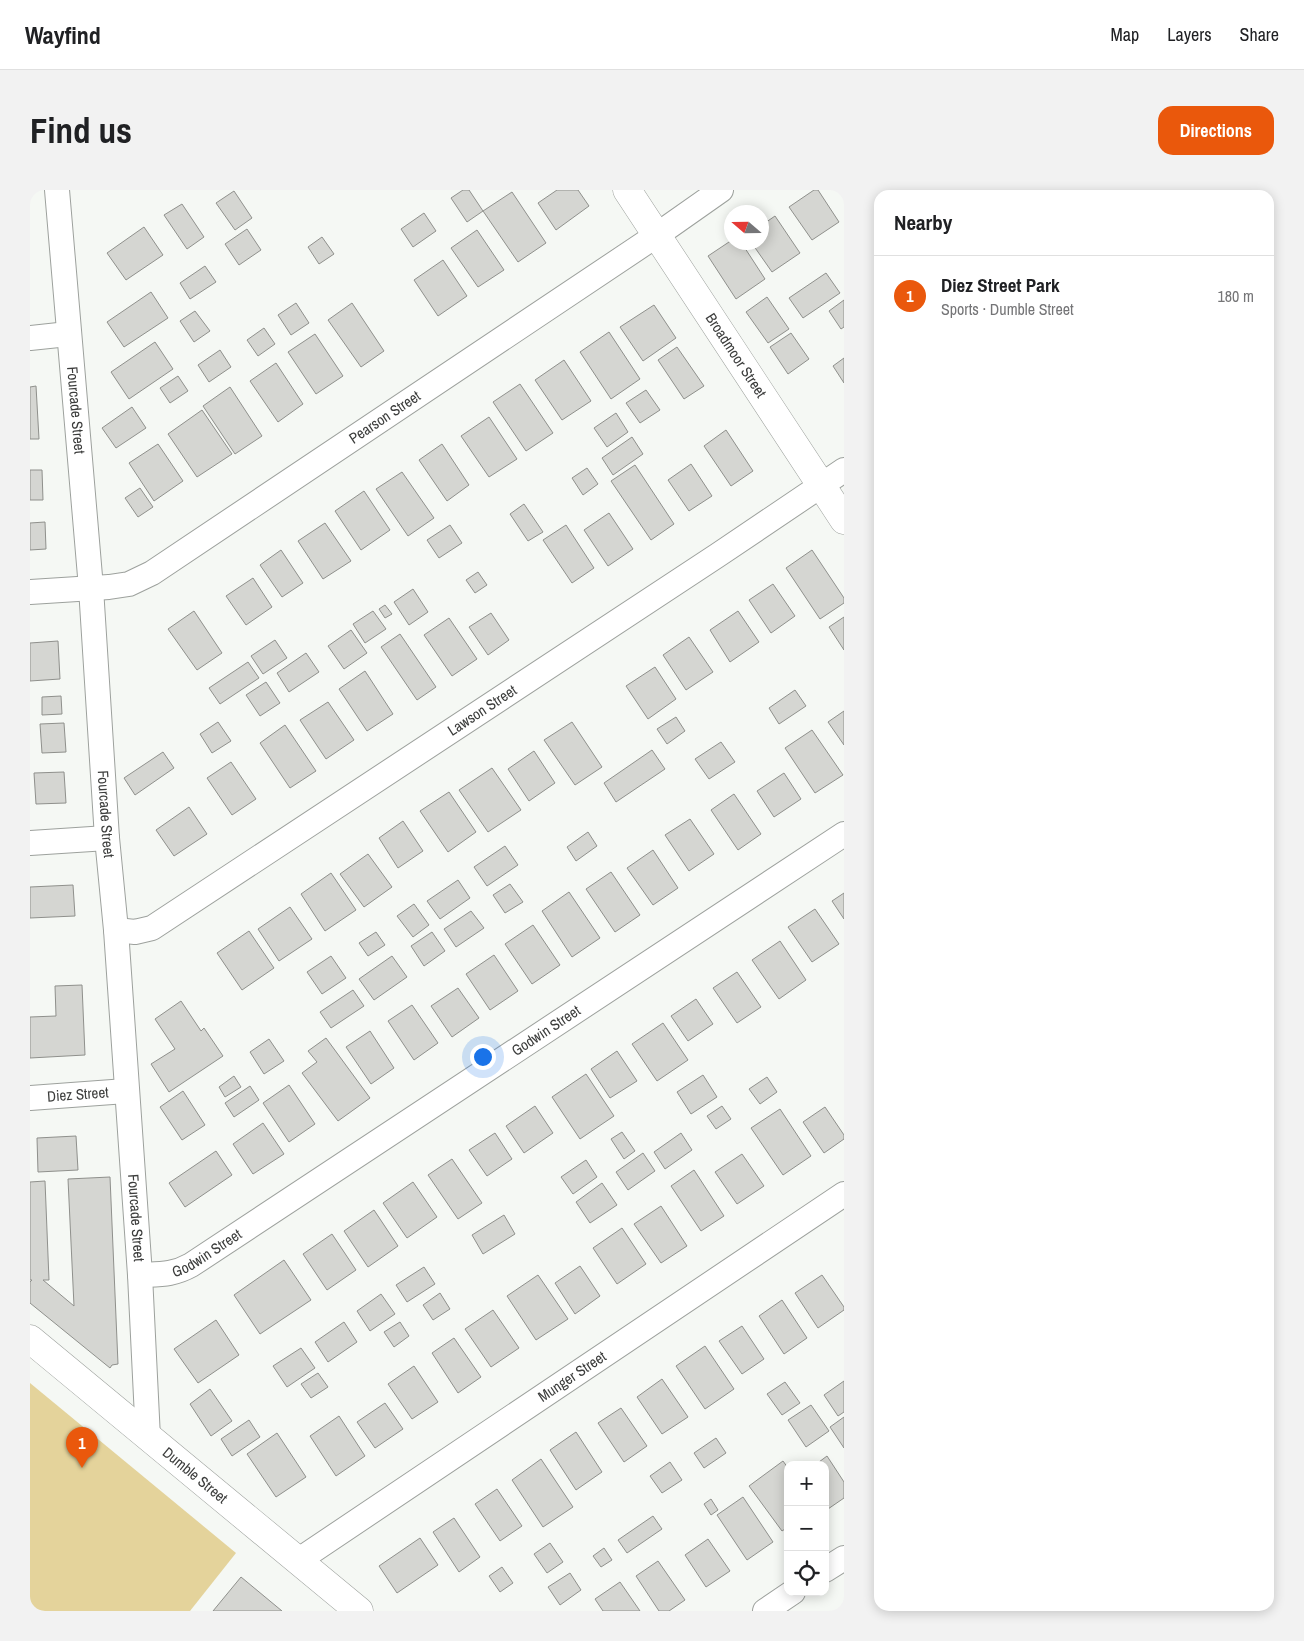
<!DOCTYPE html>
<html lang="en">
<head>
<meta charset="utf-8">
<style>
  :root { --surface:#fff; --page:#f2f2f2; --text:#202124; --muted:#757577; --line:#e0e0e0; --accent:#ea580c }
  body { margin:0; font-family:"Archivo Narrow",sans-serif; background:var(--page); color:var(--text) }
  .controls { position:absolute; right:15px; bottom:15px; display:grid; overflow:hidden; border-radius:10px; box-shadow:0 2px 12px #0003 }
  .controls button { width:45px; height:45px; display:grid; place-items:center; padding:0; border:0; border-bottom:1px solid var(--line); background:var(--surface); color:var(--text); font:25px sans-serif }
  .compass { position:absolute; left:694px; top:15px; width:45px; height:45px; border-radius:50%; background:var(--surface); box-shadow:0 2px 12px #0003; rotate:290deg }
  .you { position:absolute; left:452px; top:866px; width:18px; height:18px; margin:-12px; border:4px solid #fff; border-radius:50%; background:#1a73e8; box-shadow:0 0 0 8px #1a73e833 }
  .badge { display:grid; place-items:center; width:32px; height:32px; border-radius:50%; background:var(--accent); color:#fff; font-size:16px; font-weight:700 }
  .pin { position:absolute; translate:-50% -41px; filter:drop-shadow(0 1px 2px #0008) }
  .pin::after { content:''; position:absolute; top:26px; width:18px; height:15px; background:inherit; clip-path:polygon(0 0,100% 0,50% 100%) }
  .list { margin:0; padding:0; list-style:none }
  h2 { display:flex; justify-content:space-between; align-items:center; height:65px; margin:0; padding:0 20px; font-size:21px }
  h2 small { font-size:16px; font-weight:400; color:var(--muted) }
  .list li { display:grid; grid-template-columns:32px 1fr auto; gap:15px; align-items:center; box-sizing:border-box; height:80px; padding:0 20px; border-top:1px solid var(--line) }
  .list b { display:block; font-size:19px; white-space:nowrap }
  .list p { margin:0; font-size:16px; white-space:nowrap; color:var(--muted) }
  .list em { font-size:16px; font-style:normal; color:var(--muted) }
  .icon { flex:none; width:28px; height:28px; fill:none; stroke:currentColor; stroke-width:2; stroke-linecap:round; stroke-linejoin:round }
  .map { position:relative; flex:none; width:814px; height:1421px; overflow:hidden; border-radius:15px }
  header { display:flex; align-items:center; gap:30px; box-sizing:border-box; height:70px; padding:0 25px; background:var(--surface); border-bottom:1px solid var(--line) }
  header strong { font-size:24px }
  nav { display:flex; gap:28px; margin-inline-start:auto; font-size:18px }
  .intro { display:flex; align-items:center; justify-content:space-between; box-sizing:border-box; height:120px; padding:0 30px }
  h1 { margin:0; font-size:35px }
  .button { padding:12px 22px; border-radius:15px; background:var(--accent); color:#fff; font-size:18px; font-weight:700 }
  main { display:flex; gap:30px; padding:0 30px }
  aside { flex:1; background:var(--surface); border-radius:15px; box-shadow:0 2px 12px #0003 }
  .map>svg:first-child { display:block }
</style>
</head>
<body>
<header>
<strong>Wayfind</strong>
<nav><a>Map</a><a>Layers</a><a>Share</a></nav>
</header>
<div class="intro"><h1>Find us</h1><a class="button">Directions</a></div>
<main>
<div class="map">
<svg width="814" height="1421" viewBox="0 0 814 1421">
  <rect width="100%" height="100%" fill="#f5f8f4"/>
  <polygon fill="#e4d39b" points="0,1193 206,1363 160,1421 0,1421"/>
  <g fill="#d5d6d2" stroke="#8f908c">
    <polygon points="433,0 439,0 453,21 437,32 421,8"/>
    <polygon points="527,0 548,0 559,16 526,40 508,13"/>
    <polygon points="784,0 788,0 809,32 782,50 759,17"/>
    <polygon points="204,1 222,28 205,40 186,13"/>
    <polygon points="482,2 516,53 488,72 453,21"/>
    <polygon points="152,14 174,47 157,59 134,25"/>
    <polygon points="394,23 406,41 383,57 371,39"/>
    <polygon points="745,26 770,63 742,82 721,52 732,52 732,35"/>
    <polygon points="114,37 133,65 96,90 77,63"/>
    <polygon points="217,39 231,60 209,75 195,54"/>
    <polygon points="447,40 474,80 448,97 421,58"/>
    <polygon points="292,47 304,64 289,74 278,57"/>
    <polygon points="702,50 702,52 711,52 735,89 706,109 678,66"/>
    <polygon points="413,70 437,106 408,126 384,90"/>
    <polygon points="175,76 186,92 160,109 150,93"/>
    <polygon points="796,83 810,103 773,128 759,108"/>
    <polygon points="121,102 138,128 94,157 77,132"/>
    <polygon points="737,107 759,139 738,153 716,122"/>
    <polygon points="814,110 814,137 811,139 799,121"/>
    <polygon points="266,113 279,133 261,145 248,125"/>
    <polygon points="322,113 354,161 331,177 298,130"/>
    <polygon points="624,115 646,148 613,171 590,137"/>
    <polygon points="165,121 180,141 164,152 150,131"/>
    <polygon points="234,138 245,154 228,166 217,150"/>
    <polygon points="579,142 610,189 581,209 550,162"/>
    <polygon points="761,143 779,169 758,184 740,157"/>
    <polygon points="285,144 313,186 286,204 258,162"/>
    <polygon points="125,152 143,179 99,209 81,182"/>
    <polygon points="647,157 674,196 654,209 628,170"/>
    <polygon points="190,160 201,177 179,192 168,175"/>
    <polygon points="814,168 814,193 803,176"/>
    <polygon points="534,170 561,211 532,230 505,190"/>
    <polygon points="246,173 273,214 248,232 220,191"/>
    <polygon points="148,186 158,201 140,213 130,198"/>
    <polygon points="490,194 523,243 496,261 463,212"/>
    <polygon points="6,196 9,249 0,249 0,197"/>
    <polygon points="200,197 232,246 205,264 173,216"/>
    <polygon points="616,200 630,220 610,233 596,213"/>
    <polygon points="102,217 116,238 86,258 72,238"/>
    <polygon points="172,220 202,264 167,287 138,244"/>
    <polygon points="586,223 598,242 577,257 564,238"/>
    <polygon points="459,227 487,269 459,287 431,246"/>
    <polygon points="696,240 723,281 701,296 674,256"/>
    <polygon points="602,247 613,264 583,285 572,268"/>
    <polygon points="128,254 153,291 124,311 99,273"/>
    <polygon points="412,254 439,295 417,311 389,270"/>
    <polygon points="661,274 682,306 659,321 638,290"/>
    <polygon points="605,275 644,334 621,350 581,291"/>
    <polygon points="557,278 568,294 553,305 542,288"/>
    <polygon points="0,280 12,280 13,310 0,310"/>
    <polygon points="372,282 404,328 378,346 346,299"/>
    <polygon points="110,298 123,317 108,327 95,308"/>
    <polygon points="334,301 360,340 331,360 305,321"/>
    <polygon points="494,314 513,342 498,351 480,324"/>
    <polygon points="579,323 603,359 578,376 554,340"/>
    <polygon points="15,332 16,359 0,360 0,333"/>
    <polygon points="295,333 321,371 293,389 268,351"/>
    <polygon points="420,335 432,353 409,368 397,350"/>
    <polygon points="536,335 564,378 542,393 513,350"/>
    <polygon points="251,360 273,393 252,407 230,375"/>
    <polygon points="782,360 814,408 814,413 790,429 756,378"/>
    <polygon points="448,382 457,395 445,403 436,390"/>
    <polygon points="223,388 242,417 216,435 196,406"/>
    <polygon points="743,394 765,426 741,443 719,410"/>
    <polygon points="383,399 398,422 379,435 364,412"/>
    <polygon points="355,415 362,424 355,428 349,419"/>
    <polygon points="164,421 192,463 167,480 138,439"/>
    <polygon points="343,421 356,439 335,453 323,434"/>
    <polygon points="708,421 729,452 700,472 680,440"/>
    <polygon points="461,423 479,450 458,465 439,437"/>
    <polygon points="814,427 814,460 799,437"/>
    <polygon points="419,428 447,469 422,486 394,445"/>
    <polygon points="321,440 337,463 314,479 298,456"/>
    <polygon points="370,444 406,497 387,510 351,457"/>
    <polygon points="659,447 683,482 656,500 633,465"/>
    <polygon points="245,450 257,468 233,484 221,466"/>
    <polygon points="28,451 30,489 0,491 0,453"/>
    <polygon points="276,463 289,482 259,502 247,483"/>
    <polygon points="218,472 229,488 190,514 179,498"/>
    <polygon points="625,477 646,509 618,529 596,496"/>
    <polygon points="335,481 363,524 337,541 309,499"/>
    <polygon points="236,492 250,513 230,526 216,505"/>
    <polygon points="765,500 776,516 749,534 739,518"/>
    <polygon points="31,506 32,524 12,525 12,507"/>
    <polygon points="298,512 324,550 296,569 270,530"/>
    <polygon points="814,521 814,555 798,532"/>
    <polygon points="646,527 655,541 637,554 627,539"/>
    <polygon points="188,532 201,551 182,563 170,544"/>
    <polygon points="542,532 572,577 545,595 514,550"/>
    <polygon points="34,533 36,562 12,563 10,534"/>
    <polygon points="255,535 286,581 260,598 230,553"/>
    <polygon points="782,540 813,585 785,603 755,558"/>
    <polygon points="691,552 705,572 679,589 665,569"/>
    <polygon points="622,560 635,579 586,612 574,593"/>
    <polygon points="504,561 525,593 499,611 478,579"/>
    <polygon points="133,562 144,578 105,605 94,588"/>
    <polygon points="201,572 226,609 202,625 177,588"/>
    <polygon points="462,578 491,620 458,642 429,600"/>
    <polygon points="34,582 36,613 6,614 4,583"/>
    <polygon points="754,583 771,609 744,627 727,601"/>
    <polygon points="419,602 446,642 418,662 390,621"/>
    <polygon points="704,604 731,644 708,660 681,620"/>
    <polygon points="159,617 177,644 144,666 126,640"/>
    <polygon points="660,629 684,664 659,681 635,645"/>
    <polygon points="373,631 393,661 368,678 349,648"/>
    <polygon points="558,642 567,656 546,671 537,657"/>
    <polygon points="475,656 488,675 457,696 444,677"/>
    <polygon points="623,660 648,698 623,715 597,678"/>
    <polygon points="338,664 362,697 334,717 310,684"/>
    <polygon points="581,682 610,725 585,742 556,699"/>
    <polygon points="301,683 326,720 295,741 271,704"/>
    <polygon points="428,690 440,708 410,729 397,711"/>
    <polygon points="480,694 493,712 475,723 463,705"/>
    <polygon points="43,695 45,726 0,728 0,697"/>
    <polygon points="539,702 570,748 542,767 512,721"/>
    <polygon points="814,703 814,729 802,711"/>
    <polygon points="384,714 399,735 383,747 367,726"/>
    <polygon points="260,717 282,749 249,771 228,739"/>
    <polygon points="785,719 809,754 782,772 758,737"/>
    <polygon points="441,721 454,738 426,757 414,739"/>
    <polygon points="503,735 530,775 502,794 475,754"/>
    <polygon points="219,741 244,778 212,800 187,763"/>
    <polygon points="346,742 355,755 338,766 329,753"/>
    <polygon points="402,742 415,761 394,776 381,756"/>
    <polygon points="750,751 776,790 749,809 722,770"/>
    <polygon points="464,765 488,801 460,820 436,784"/>
    <polygon points="301,766 316,788 292,804 277,782"/>
    <polygon points="362,766 377,787 344,810 329,789"/>
    <polygon points="707,782 731,817 707,833 683,798"/>
    <polygon points="52,795 55,865 0,868 0,827 26,826 25,796"/>
    <polygon points="428,798 449,828 422,847 401,816"/>
    <polygon points="323,800 334,816 301,838 290,822"/>
    <polygon points="666,809 683,834 658,851 641,826"/>
    <polygon points="151,811 171,841 174,838 193,866 139,902 121,874 145,859 125,829"/>
    <polygon points="382,815 408,853 384,870 358,831"/>
    <polygon points="633,833 658,870 627,891 602,854"/>
    <polygon points="340,841 364,878 341,894 316,857"/>
    <polygon points="296,848 340,908 308,931 272,883 287,872 278,861"/>
    <polygon points="239,849 254,871 234,884 220,862"/>
    <polygon points="587,861 607,891 580,908 561,879"/>
    <polygon points="556,884 584,926 550,949 522,907"/>
    <polygon points="673,885 687,907 661,924 647,902"/>
    <polygon points="204,886 211,897 195,907 189,897"/>
    <polygon points="737,887 747,902 730,914 719,899"/>
    <polygon points="259,895 285,934 259,952 233,913"/>
    <polygon points="220,896 229,910 204,927 195,913"/>
    <polygon points="153,901 175,935 152,950 130,917"/>
    <polygon points="505,916 523,943 494,963 476,936"/>
    <polygon points="692,916 701,929 686,939 677,926"/>
    <polygon points="795,917 814,945 814,949 794,963 773,932"/>
    <polygon points="750,919 781,966 753,985 721,938"/>
    <polygon points="233,933 254,964 223,984 203,954"/>
    <polygon points="592,942 605,961 594,969 581,949"/>
    <polygon points="465,943 482,969 457,986 439,960"/>
    <polygon points="651,943 662,960 635,979 624,962"/>
    <polygon points="46,946 48,980 8,982 7,948"/>
    <polygon points="186,961 202,985 155,1017 139,993"/>
    <polygon points="613,963 625,981 598,1000 586,982"/>
    <polygon points="712,964 734,996 707,1014 685,982"/>
    <polygon points="422,969 452,1013 428,1029 398,985"/>
    <polygon points="556,970 567,987 543,1004 531,987"/>
    <polygon points="664,980 694,1026 671,1041 641,996"/>
    <polygon points="80,987 88,1174 82,1175 80,1178 0,1113 0,1092 2,1090 0,1090 0,992 15,991 19,1090 13,1090 44,1116 38,989"/>
    <polygon points="383,992 407,1027 377,1048 353,1013"/>
    <polygon points="572,993 587,1015 560,1033 546,1012"/>
    <polygon points="631,1016 657,1056 631,1073 604,1034"/>
    <polygon points="344,1020 368,1056 338,1077 314,1041"/>
    <polygon points="474,1025 485,1044 453,1064 442,1045"/>
    <polygon points="592,1038 616,1074 587,1094 563,1058"/>
    <polygon points="302,1044 326,1080 297,1100 273,1064"/>
    <polygon points="254,1070 281,1110 230,1144 204,1105"/>
    <polygon points="550,1076 570,1106 545,1124 525,1093"/>
    <polygon points="394,1077 405,1094 377,1112 366,1095"/>
    <polygon points="508,1085 538,1129 506,1150 477,1106"/>
    <polygon points="792,1085 814,1117 814,1120 788,1138 765,1103"/>
    <polygon points="410,1103 420,1119 403,1130 393,1115"/>
    <polygon points="351,1104 365,1124 340,1141 327,1121"/>
    <polygon points="752,1110 777,1148 754,1164 729,1126"/>
    <polygon points="463,1120 489,1158 461,1177 435,1139"/>
    <polygon points="186,1130 209,1165 168,1193 144,1159"/>
    <polygon points="314,1132 327,1152 298,1172 285,1152"/>
    <polygon points="370,1132 379,1146 364,1157 354,1142"/>
    <polygon points="712,1136 734,1169 712,1184 689,1151"/>
    <polygon points="424,1148 451,1187 428,1203 402,1163"/>
    <polygon points="675,1156 704,1199 675,1219 646,1176"/>
    <polygon points="271,1158 285,1178 257,1197 243,1176"/>
    <polygon points="384,1176 408,1212 382,1229 358,1194"/>
    <polygon points="288,1183 298,1197 281,1208 271,1194"/>
    <polygon points="632,1189 658,1227 632,1244 607,1207"/>
    <polygon points="814,1191 814,1222 808,1226 794,1205"/>
    <polygon points="755,1192 770,1213 752,1225 737,1204"/>
    <polygon points="180,1199 202,1231 181,1246 160,1214"/>
    <polygon points="355,1213 373,1239 345,1258 327,1232"/>
    <polygon points="781,1215 799,1241 776,1257 758,1230"/>
    <polygon points="591,1218 617,1256 594,1272 568,1233"/>
    <polygon points="309,1226 335,1266 306,1286 280,1246"/>
    <polygon points="814,1227 814,1258 800,1237"/>
    <polygon points="219,1230 230,1247 202,1266 191,1249"/>
    <polygon points="546,1242 572,1282 546,1300 520,1260"/>
    <polygon points="247,1243 276,1287 246,1307 217,1264"/>
    <polygon points="686,1248 696,1263 674,1278 664,1263"/>
    <polygon points="797,1266 814,1292 814,1308 798,1319 795,1316 795,1275 785,1275"/>
    <polygon points="511,1269 543,1317 513,1337 482,1290"/>
    <polygon points="753,1271 758,1278 758,1337 752,1341 719,1296"/>
    <polygon points="640,1272 652,1290 632,1303 620,1286"/>
    <polygon points="467,1299 492,1336 470,1351 445,1314"/>
    <polygon points="713,1307 743,1352 717,1370 687,1325"/>
    <polygon points="681,1309 688,1320 681,1325 674,1314"/>
    <polygon points="623,1326 632,1339 597,1363 588,1350"/>
    <polygon points="424,1328 450,1367 429,1382 403,1342"/>
    <polygon points="390,1348 408,1375 367,1403 349,1376"/>
    <polygon points="678,1349 700,1381 676,1397 655,1365"/>
    <polygon points="520,1353 533,1372 517,1383 504,1364"/>
    <polygon points="574,1358 582,1370 571,1377 563,1366"/>
    <polygon points="628,1371 655,1410 639,1421 629,1421 606,1386"/>
    <polygon points="472,1377 483,1393 470,1402 459,1386"/>
    <polygon points="540,1383 551,1400 530,1415 518,1397"/>
    <polygon points="211,1387 252,1421 183,1421"/>
    <polygon points="590,1392 610,1421 573,1421 565,1409"/>
  </g>
  <g fill="none" stroke-linecap="round" stroke-linejoin="round">
    <defs>
      <g id="street">
        <path id="s1" d="M27,0L61,398L77,648L86,740L110,1085L118,1248"/>
        <polyline points="0,148 38,144"/>
        <path id="s2" d="M0,402L79,397L99,394L122,383L627,45L691,0"/>
        <polyline points="0,653 77,648"/>
        <path id="s3" d="M86,740L105,742L122,738L688,365L814,280"/>
        <path id="s4" d="M0,908L96,901"/>
        <path id="s5" d="M110,1085C131,1084 143,1085 161,1075L814,644"/>
        <path id="s6" d="M269,1370L814,1004"/>
        <polyline points="795,1380 814,1368"/>
        <polyline points="735,1421 763,1402"/>
      </g>
      <g id="secondary">
        <path id="s7" d="M597,0L814,330"/>
        <path id="s8" d="M0,1149L329,1421"/>
      </g>
    </defs>
    <use href="#street" stroke="#9da19d" stroke-width="26"/>
    <use href="#secondary" stroke="#9da19d" stroke-width="29"/>
    <use href="#street" stroke="#fff" stroke-width="24"/>
    <use href="#secondary" stroke="#fff" stroke-width="28"/>
  </g>
  <g text-anchor="middle" stroke-width="4" stroke-linejoin="round" paint-order="stroke">
    <g font-size="15" fill="#3c3d3c" stroke="#fff">
      <text dy="5" stroke="none"><textPath href="#s7" startOffset="198">Broadmoor Street</textPath></text>
      <text dy="5" stroke="none"><textPath href="#s1" startOffset="221">Fourcade Street</textPath></text>
      <text dy="5" stroke="none"><textPath href="#s2" startOffset="405">Pearson Street</textPath></text>
      <text dy="5" stroke="none"><textPath href="#s3" startOffset="432">Lawson Street</textPath></text>
      <text dy="5" stroke="none"><textPath href="#s1" startOffset="626">Fourcade Street</textPath></text>
      <text dy="5" stroke="none"><textPath href="#s5" startOffset="478">Godwin Street</textPath></text>
      <text dy="5" stroke="none"><textPath href="#s4" startOffset="48">Diez Street</textPath></text>
      <text dy="5" stroke="none"><textPath href="#s1" startOffset="1031">Fourcade Street</textPath></text>
      <text dy="5" stroke="none"><textPath href="#s5" startOffset="72">Godwin Street</textPath></text>
      <text dy="5" stroke="none"><textPath href="#s6" startOffset="329">Munger Street</textPath></text>
      <text dy="5" stroke="none"><textPath href="#s8" startOffset="214">Dumble Street</textPath></text>
    </g>
  </g>
</svg>
<div class="controls">
<button>+</button>
<button>−</button>
<button><svg class="icon" aria-label="locate" viewBox="0 0 24 24"><circle cx="12" cy="12" r="6"/><path d="M12 2v4M12 18v4M2 12h4M18 12h4"/></svg></button>
</div>
<svg class="compass" viewBox="-18 -18 36 36"><path d="M0-13l5 13h-10z" fill="#e53935"/><path d="M0 13l5-13h-10z" fill="#757577"/></svg>
<div class="you"></div>
<div class="pin badge" style="left:52px;top:1278px">1</div>
</div>
<aside>
<h2>Nearby<small></small></h2>
<ul class="list">
<li><span class="badge">1</span><div><b>Diez Street Park</b><p>Sports · Dumble Street</p></div><em>180 m</em></li>
</ul>
</aside>
</main>
</body>
</html>
